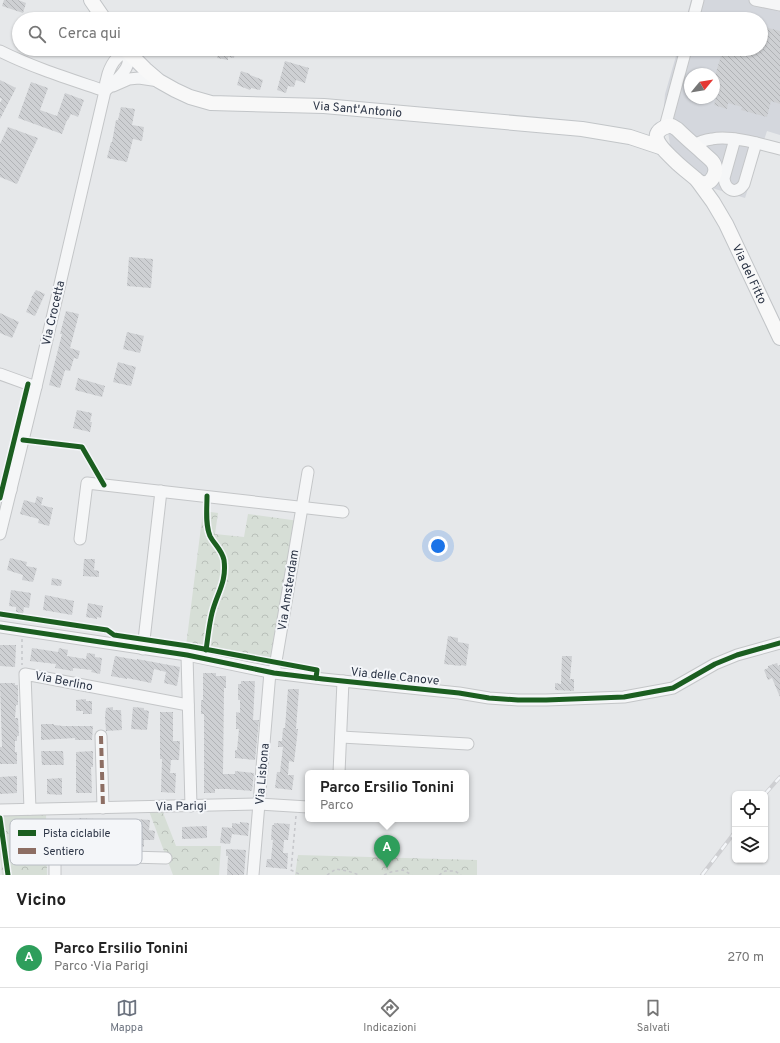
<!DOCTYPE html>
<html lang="it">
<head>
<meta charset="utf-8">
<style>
  :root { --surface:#fff; --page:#f2f2f2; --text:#222; --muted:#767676; --line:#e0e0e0; --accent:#6c737f }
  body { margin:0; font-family:Overpass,sans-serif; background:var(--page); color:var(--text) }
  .controls { position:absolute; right:12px; bottom:12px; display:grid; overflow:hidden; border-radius:6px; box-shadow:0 1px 3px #0004 }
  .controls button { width:36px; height:36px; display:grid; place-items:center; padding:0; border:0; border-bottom:1px solid var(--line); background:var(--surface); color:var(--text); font:20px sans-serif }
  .compass { position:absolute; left:684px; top:68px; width:36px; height:36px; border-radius:50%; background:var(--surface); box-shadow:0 1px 3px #0004; rotate:60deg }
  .you { position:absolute; left:438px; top:546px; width:14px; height:14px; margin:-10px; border:3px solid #fff; border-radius:50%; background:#1a73e8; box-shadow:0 0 0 6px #1a73e833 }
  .badge { display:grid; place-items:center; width:26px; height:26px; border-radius:50%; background:var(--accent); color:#fff; font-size:13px; font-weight:700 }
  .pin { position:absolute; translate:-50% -33px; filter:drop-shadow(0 1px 2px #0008) }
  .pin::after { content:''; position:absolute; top:21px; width:14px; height:12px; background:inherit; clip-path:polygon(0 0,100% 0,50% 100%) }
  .popup { position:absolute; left:305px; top:770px; width:164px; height:52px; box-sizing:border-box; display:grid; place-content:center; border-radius:6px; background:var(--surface); filter:drop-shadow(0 1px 3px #0005); font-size:13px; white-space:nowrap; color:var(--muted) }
  .popup b { font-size:15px; color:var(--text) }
  .popup::after { content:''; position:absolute; left:50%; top:100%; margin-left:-8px; border:8px solid transparent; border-top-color:var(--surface) }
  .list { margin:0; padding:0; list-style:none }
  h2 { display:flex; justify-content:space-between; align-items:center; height:52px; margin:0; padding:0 16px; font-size:17px }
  h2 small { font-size:13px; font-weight:400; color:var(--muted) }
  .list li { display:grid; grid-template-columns:26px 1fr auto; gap:12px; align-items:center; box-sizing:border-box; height:60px; padding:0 16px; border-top:1px solid var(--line) }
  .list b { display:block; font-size:15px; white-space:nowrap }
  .list p { margin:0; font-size:13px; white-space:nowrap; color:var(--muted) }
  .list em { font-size:13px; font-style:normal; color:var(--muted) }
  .icon { flex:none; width:22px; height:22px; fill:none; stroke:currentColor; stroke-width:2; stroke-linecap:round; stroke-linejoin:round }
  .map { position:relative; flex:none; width:780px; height:875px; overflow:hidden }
  .search { position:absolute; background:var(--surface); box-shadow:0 1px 3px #0004; left:12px; right:12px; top:12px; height:44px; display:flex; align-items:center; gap:10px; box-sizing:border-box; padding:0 14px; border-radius:22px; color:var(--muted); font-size:15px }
  .sheet { height:112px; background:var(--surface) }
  nav { display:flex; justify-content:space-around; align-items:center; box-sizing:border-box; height:56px; border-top:1px solid var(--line); background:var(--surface); font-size:11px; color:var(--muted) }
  nav a { display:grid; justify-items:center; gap:2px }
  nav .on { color:var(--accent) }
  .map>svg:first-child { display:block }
</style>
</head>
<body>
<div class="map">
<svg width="780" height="875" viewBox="0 0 780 875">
  <defs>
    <pattern id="forest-crowns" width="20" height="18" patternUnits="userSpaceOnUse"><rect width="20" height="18" fill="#d6ded6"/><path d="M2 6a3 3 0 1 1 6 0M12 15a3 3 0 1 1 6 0" fill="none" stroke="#b8bfb9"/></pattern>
    <pattern id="building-back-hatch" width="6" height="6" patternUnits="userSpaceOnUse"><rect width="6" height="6" fill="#ced0d3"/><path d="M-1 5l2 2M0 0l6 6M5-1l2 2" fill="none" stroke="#b1b3b6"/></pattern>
  </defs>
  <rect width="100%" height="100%" fill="#e6e8ea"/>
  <path fill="#d4d7dd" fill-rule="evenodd" d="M691,0H780V135L767,131L745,198L712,188L671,151L664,106L665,94L678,49H761V19H686ZM690,74H714V98H690Z"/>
  <g fill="url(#forest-crowns)">
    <polygon points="203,511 218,513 215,534 244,537 248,514 299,521 276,663 186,646"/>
    <polygon points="162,810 176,846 221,846 219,875 173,875 149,811"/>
    <polygon points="46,812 47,875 2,875 0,857 0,816"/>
    <polygon points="298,855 477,860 477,875 295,875"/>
  </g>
  <g fill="url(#building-back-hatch)">
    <polygon points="4,0 18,0 26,3 23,13 2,6"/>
    <polygon points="761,26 780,31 780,104 771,101 767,117 741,110 742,107 728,103 727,109 714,105 719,87 714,85 714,79 723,49 761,49"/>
    <polygon points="219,49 230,49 235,50 234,58 228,57 228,60 217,58"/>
    <polygon points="285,61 309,68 305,83 296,80 294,87 288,86 286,93 277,90"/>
    <polygon points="241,71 250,74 250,75 263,80 260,90 251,88 250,90 237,85"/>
    <polygon points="0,80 16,88 0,119 0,103 2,99 0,98"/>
    <polygon points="31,82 48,88 40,110 57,116 65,93 84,100 78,117 71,114 68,120 67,120 62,134 18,118"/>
    <polygon points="121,107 135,109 132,125 144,127 142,141 133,139 127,162 107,158 111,142 112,142 116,120 118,120"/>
    <polygon points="8,127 38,138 17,184 0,177 0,144"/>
    <polygon points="129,257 153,259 151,288 127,286"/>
    <polygon points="36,290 45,294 35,316 26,312 32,298 31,298"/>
    <polygon points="66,311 79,314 70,348 80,351 78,359 74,358 70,371 65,370 60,388 49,385 62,334 60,334"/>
    <polygon points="0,313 19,322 12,338 0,333"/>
    <polygon points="127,332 144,336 140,353 123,349"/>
    <polygon points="118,362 136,367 131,386 113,382"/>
    <polygon points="78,378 105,386 102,397 75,390"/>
    <polygon points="77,410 92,413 90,422 92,422 90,432 73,428"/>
    <polygon points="37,496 43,498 41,505 53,508 49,526 38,523 39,519 20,514 24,500 35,503"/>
    <polygon points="10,558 27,562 26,566 37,568 33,582 22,580 23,575 7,570"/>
    <polygon points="84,559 95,559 94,570 99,571 99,577 83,576"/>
    <polygon points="52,578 62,580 61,586 51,585"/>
    <polygon points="11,590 31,593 29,608 24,607 23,614 16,612 16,607 9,606"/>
    <polygon points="45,595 74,601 72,615 43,610"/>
    <polygon points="88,603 103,606 101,618 97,617 97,619 86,617"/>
    <polygon points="448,636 458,638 458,642 469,644 466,666 461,665 461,666 444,664"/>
    <polygon points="0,645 16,645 15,667 0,666"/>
    <polygon points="32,648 58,652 59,648 68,650 67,656 86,659 87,653 95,654 95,657 102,658 100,674 91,672 92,670 73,668 73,671 55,668 56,664 30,661"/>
    <polygon points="115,656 137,660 137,659 180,667 177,686 164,683 166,672 154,669 151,683 127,678 127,679 111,676"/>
    <polygon points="562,656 572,656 570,679 574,679 574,691 555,690 555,683 561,684"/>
    <polygon points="777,663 778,666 780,665 780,697 772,678 768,680 764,670 768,668 768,666"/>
    <polygon points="203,673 216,673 216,676 226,676 226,688 224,688 223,774 235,774 235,771 254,773 252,791 228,789 215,789 215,793 204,793 204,714 201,714 201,700 203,700"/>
    <polygon points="241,681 255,681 253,720 259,720 255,760 235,758 235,750 237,750 239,729 236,729 236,712 240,713 240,700 238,700 238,684 241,684"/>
    <polygon points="0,683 15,683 15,685 18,685 18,705 16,705 15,718 18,718 19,736 17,736 17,741 15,741 15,752 17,752 17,764 0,764 0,747 2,747"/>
    <polygon points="288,689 299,689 296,729 298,729 294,762 289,761 288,775 294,775 292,790 275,788 277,772 280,772 283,747 278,747 278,741 282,741 283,728 285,728"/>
    <polygon points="86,699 86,701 92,701 92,714 83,714 83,711 76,711 76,700"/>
    <polygon points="113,707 113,710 121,710 122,730 106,731 105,717 106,708"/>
    <polygon points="133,707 144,708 144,710 149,711 147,730 131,729"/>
    <polygon points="160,712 173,712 173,741 180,741 179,760 171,760 170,773 176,773 175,793 161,792 162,759 160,759"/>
    <polygon points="41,724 54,724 54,725 63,726 93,726 92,740 75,740 75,738 41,740"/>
    <polygon points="41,751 63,751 64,765 42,765"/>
    <polygon points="93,751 93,767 91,767 92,793 76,793 76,752"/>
    <polygon points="17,776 17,793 0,794 0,777"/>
    <polygon points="62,778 62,795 47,794 47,779"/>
    <polygon points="79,818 95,819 94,841 78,841"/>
    <polygon points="114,819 119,821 127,831 120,840 110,840 104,830 108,821"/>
    <polygon points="135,819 150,820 149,830 155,831 154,840 144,840 144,847 134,846"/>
    <polygon points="51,821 66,822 64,846 50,845"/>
    <polygon points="240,822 249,823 248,836 232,834 230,844 220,843 222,827 232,828 232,823 240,824"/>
    <polygon points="274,823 290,824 288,840 284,840 283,853 288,853 287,869 266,867 267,859 271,859 273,840 271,840 272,825 274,825"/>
    <polygon points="207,826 207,838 182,839 182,827"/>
    <polygon points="226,849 246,850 244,875 227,875 228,856 226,856"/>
  </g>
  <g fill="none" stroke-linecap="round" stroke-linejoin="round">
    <defs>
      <g id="minor">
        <polyline points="755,0 780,5"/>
        <polyline points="693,19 698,0"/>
        <path d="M0,51C34,68 70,79 105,91"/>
        <polyline points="113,86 129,79 139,78 159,81"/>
        <polyline points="665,127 686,49"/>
        <path d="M735,139L724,178C725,191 737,195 744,184L756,143"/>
        <path d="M694,145C699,142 705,140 712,139C730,135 761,144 780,149"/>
        <polyline points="0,374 36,387"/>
        <polyline points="0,487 11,490"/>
        <path d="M0,534L36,387L105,91C105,81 109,66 117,58C120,55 124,54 128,53C128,56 129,60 128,63C126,73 112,84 105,91"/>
        <polyline points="80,539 87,483 343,512"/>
        <polyline points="0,627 187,655 274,673 323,679 459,693 489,698 518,700 546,700 624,697 673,688 715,664 737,655 780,643"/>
        <polyline points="143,649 161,491"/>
        <polyline points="187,655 191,806"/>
        <polyline points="274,673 308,472"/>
        <polyline points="101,736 103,808"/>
        <polyline points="341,737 468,744"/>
        <polyline points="339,773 343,681"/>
        <polyline points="30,809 25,674 188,705"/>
        <polyline points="0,810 259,804 308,807"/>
        <polyline points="55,875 55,855 166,858"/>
        <polyline points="253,875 270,672"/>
      </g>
      <g id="major">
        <polyline points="91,0 104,19"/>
        <path id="s1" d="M125,49L145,69L159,81L175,90L190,97L211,103L324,106L582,129L630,137L660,147"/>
        <path d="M668,126H672L677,129C684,136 692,143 700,150C704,154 708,157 712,161C720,170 712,186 701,183C700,182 696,180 696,179C689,173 681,167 674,160C664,150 644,134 668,126Z"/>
        <path id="s2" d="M697,180L713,202L726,224L780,338"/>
      </g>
    </defs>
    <use href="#minor" stroke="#c4c6c8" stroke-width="13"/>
    <use href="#major" stroke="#c2c5c8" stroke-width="16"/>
    <g stroke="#c5c6ca" stroke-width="1.5" stroke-dasharray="3 3" stroke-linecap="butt">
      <polyline points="22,639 22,665"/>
      <polyline points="296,816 291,870 301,875"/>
      <polyline points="327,875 336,869 348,871 359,875"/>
      <polyline points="384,875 391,872 403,870 412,875"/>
      <polyline points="439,875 445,871 455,871 461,875"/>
    </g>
    <use href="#minor" stroke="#f5f6f7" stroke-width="11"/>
    <use href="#major" stroke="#f8f8f8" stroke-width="14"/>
    <defs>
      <g id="rail">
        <polyline points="765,794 780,777"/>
        <polyline points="702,875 735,832"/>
      </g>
    </defs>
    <use href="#rail" stroke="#cecfd2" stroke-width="4"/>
    <use href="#rail" stroke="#f4f6f9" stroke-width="2.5" stroke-dasharray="8" stroke-linecap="butt"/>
    <polyline stroke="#8d6e63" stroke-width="4" stroke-dasharray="8 4" stroke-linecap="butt" points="101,736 103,808"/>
    <defs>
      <g id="cycleway">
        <polyline points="23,440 82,447 104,485"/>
        <polyline points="0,498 28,384"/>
        <polyline points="0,614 107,630 114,635 188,646 317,670 316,678"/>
        <polyline points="0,627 187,655 274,673 323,679 459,693 489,698 518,700 546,700 624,697 673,688 715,664 737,655 780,643"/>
        <path d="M206,650C208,637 209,625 212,613C217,593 227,582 224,560C222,550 214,544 210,536C205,524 207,509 207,496"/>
        <polyline points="0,818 8,875"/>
      </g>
    </defs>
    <use href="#cycleway" stroke="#f4f6f9" stroke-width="8"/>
    <use href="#cycleway" stroke="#1b5e20" stroke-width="5"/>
  </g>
  <g text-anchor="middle" stroke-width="4" stroke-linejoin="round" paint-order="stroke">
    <g font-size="12" fill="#2b3445" stroke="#f4f6f9">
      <text dy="4" stroke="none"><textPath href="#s1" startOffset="250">Via Sant'Antonio</textPath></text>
      <text dy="4" stroke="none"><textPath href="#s2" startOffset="108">Via del Fitto</textPath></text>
      <text transform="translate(53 313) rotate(-77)" y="4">Via Crocetta</text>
      <text transform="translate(288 590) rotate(-81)" y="4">Via Amsterdam</text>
      <text transform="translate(395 676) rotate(6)" y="4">Via delle Canove</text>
      <text transform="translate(64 681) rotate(11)" y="4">Via Berlino</text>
      <text transform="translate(262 774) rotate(-85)" y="4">Via Lisbona</text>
      <text transform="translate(181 806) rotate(-1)" y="4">Via Parigi</text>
    </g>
  </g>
  <rect x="10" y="819" width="132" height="46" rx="6" fill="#f4f6f9" stroke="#b8bcc3" stroke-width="1"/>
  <rect x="18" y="830" width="18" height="6" fill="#1b5e20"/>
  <rect x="18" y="848" width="18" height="6" fill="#8d6e63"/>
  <g font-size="11" fill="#2b3445">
    <text x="43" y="837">Pista ciclabile</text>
    <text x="43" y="855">Sentiero</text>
  </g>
</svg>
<div class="controls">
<button><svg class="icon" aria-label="locate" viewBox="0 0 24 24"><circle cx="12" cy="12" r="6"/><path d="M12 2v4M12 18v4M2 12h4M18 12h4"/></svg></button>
<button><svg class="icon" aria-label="layers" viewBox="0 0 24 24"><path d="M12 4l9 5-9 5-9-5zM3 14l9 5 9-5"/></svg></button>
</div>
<svg class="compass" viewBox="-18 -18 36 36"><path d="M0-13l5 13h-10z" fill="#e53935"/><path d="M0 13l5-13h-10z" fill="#767676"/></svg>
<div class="you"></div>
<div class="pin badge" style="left:387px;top:868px;background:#2e9e5b">A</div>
<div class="popup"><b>Parco Ersilio Tonini</b>Parco</div>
<div class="search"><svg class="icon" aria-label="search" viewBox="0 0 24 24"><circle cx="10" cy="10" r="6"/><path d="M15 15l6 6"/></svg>Cerca qui</div>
</div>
<section class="sheet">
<h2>Vicino<small></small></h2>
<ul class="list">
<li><span class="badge" style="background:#2e9e5b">A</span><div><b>Parco Ersilio Tonini</b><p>Parco · Via Parigi</p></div><em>270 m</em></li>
</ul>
</section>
<nav>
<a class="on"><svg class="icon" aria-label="map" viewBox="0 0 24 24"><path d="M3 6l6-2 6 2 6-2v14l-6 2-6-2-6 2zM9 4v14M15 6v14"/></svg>Mappa</a>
<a><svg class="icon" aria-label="directions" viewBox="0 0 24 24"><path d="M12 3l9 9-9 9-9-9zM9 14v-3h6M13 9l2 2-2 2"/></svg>Indicazioni</a>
<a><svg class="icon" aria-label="saved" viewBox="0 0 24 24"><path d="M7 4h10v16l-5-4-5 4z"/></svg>Salvati</a>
</nav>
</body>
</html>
